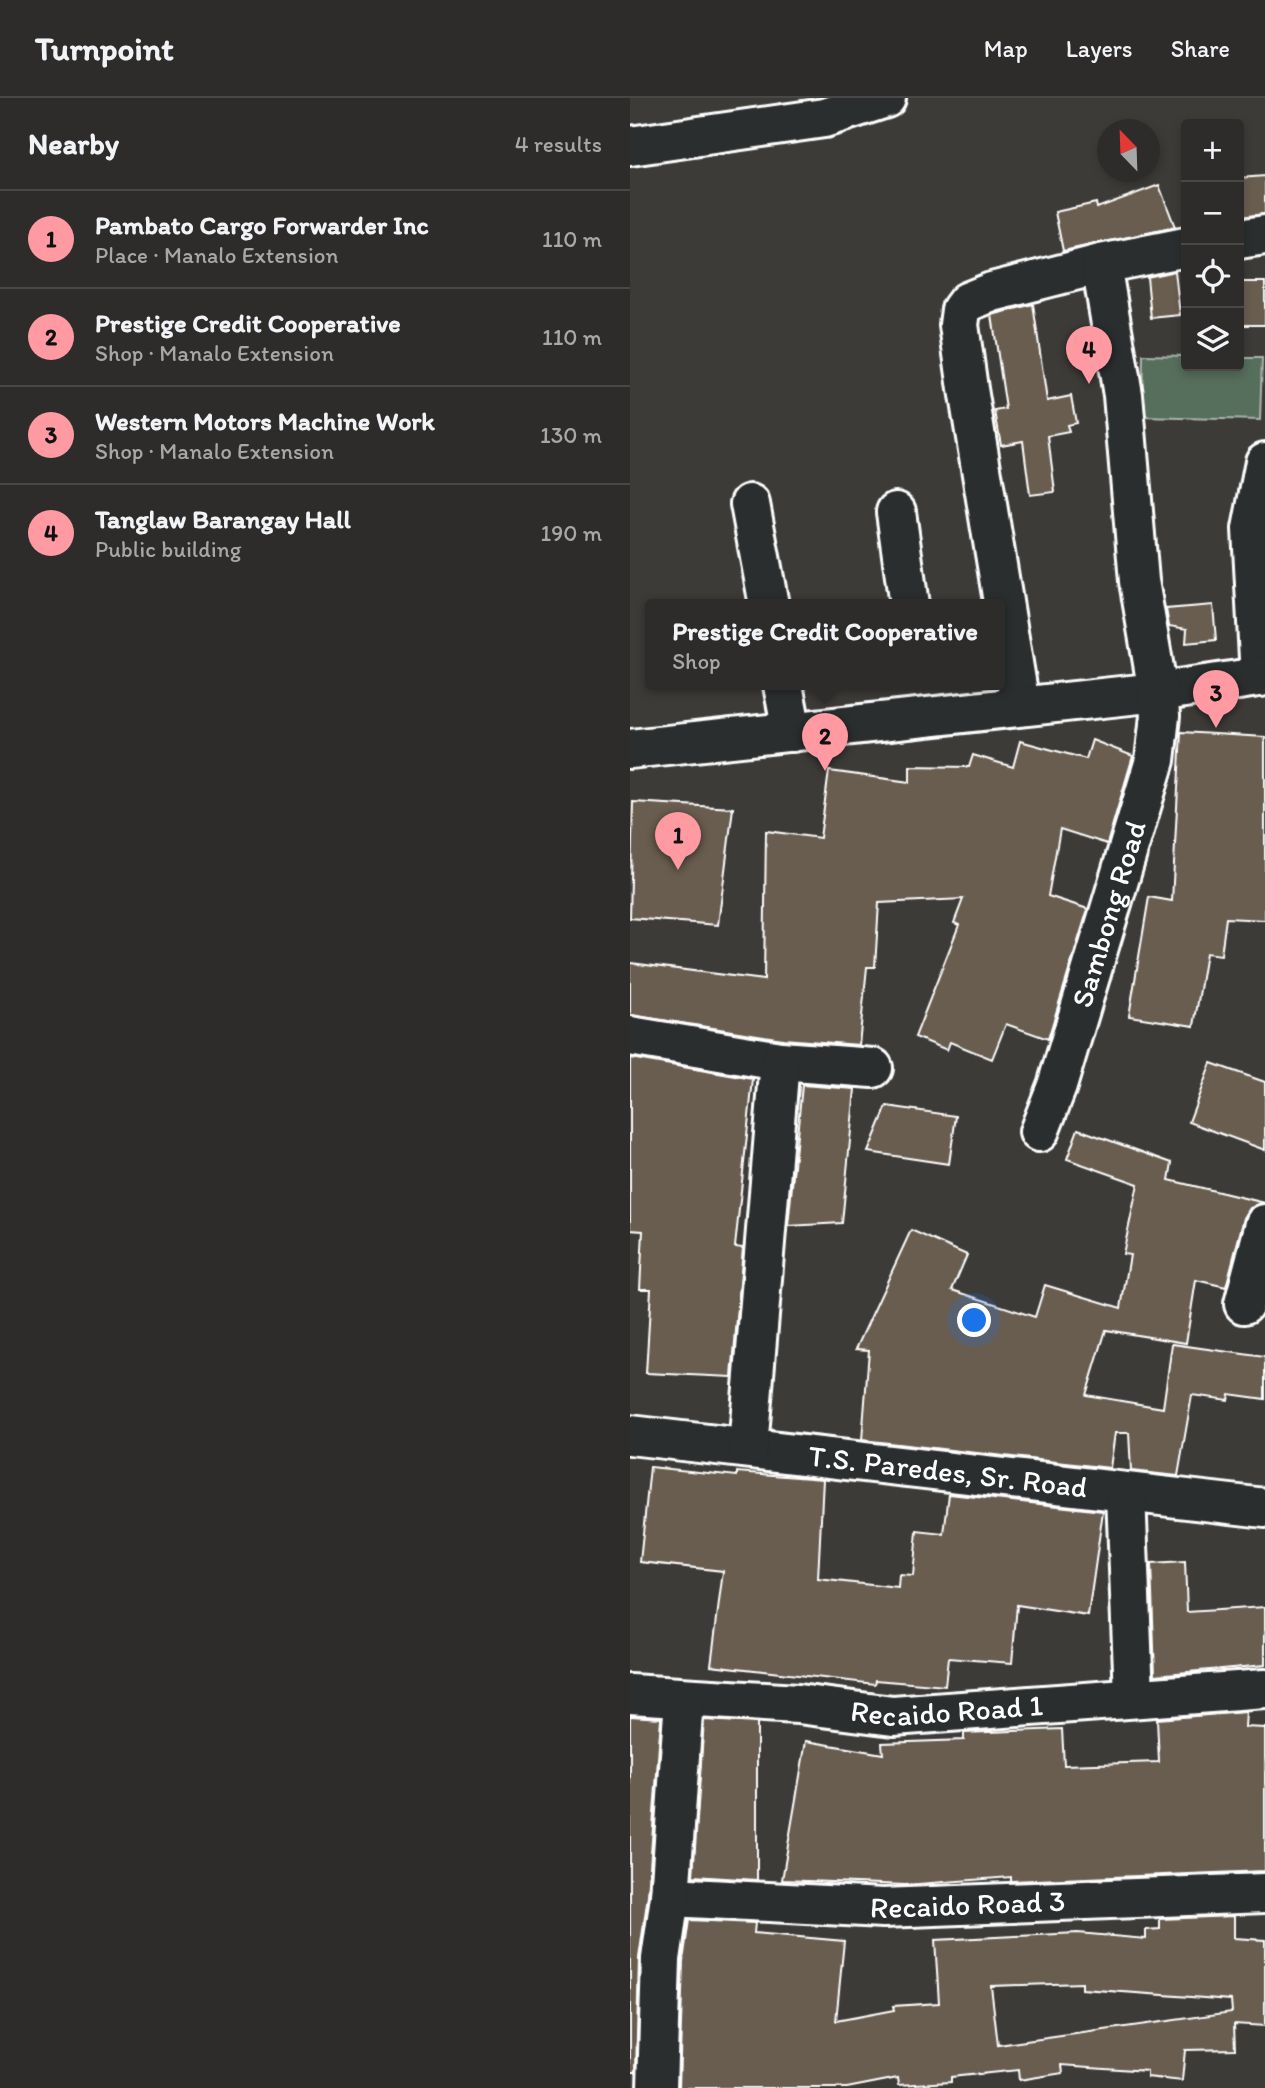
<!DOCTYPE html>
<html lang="en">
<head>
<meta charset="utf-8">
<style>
  :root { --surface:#2e2c2a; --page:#3a3836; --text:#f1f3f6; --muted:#a7a7a8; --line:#494847; --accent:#ff9aa2 }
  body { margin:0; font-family:Itim,sans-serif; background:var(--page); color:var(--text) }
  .controls { position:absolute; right:21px; top:21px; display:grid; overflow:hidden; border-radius:7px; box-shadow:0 4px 10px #0003 }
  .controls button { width:63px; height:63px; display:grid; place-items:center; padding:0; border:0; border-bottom:2px solid var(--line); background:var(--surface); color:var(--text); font:35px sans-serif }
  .compass { position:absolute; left:467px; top:21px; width:63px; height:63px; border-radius:50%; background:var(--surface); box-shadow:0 4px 10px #0003; rotate:337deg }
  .you { position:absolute; left:345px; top:1223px; width:24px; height:24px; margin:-18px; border:5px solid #fff; border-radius:50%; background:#1a73e8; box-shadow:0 0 0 10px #1a73e833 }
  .badge { display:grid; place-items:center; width:46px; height:46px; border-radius:50%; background:var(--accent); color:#111; font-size:23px; font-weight:700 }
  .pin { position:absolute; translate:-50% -58px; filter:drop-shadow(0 2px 4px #0008) }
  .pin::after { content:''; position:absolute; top:37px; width:24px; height:21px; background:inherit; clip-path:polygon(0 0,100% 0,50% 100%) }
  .popup { position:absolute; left:15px; top:501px; width:360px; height:91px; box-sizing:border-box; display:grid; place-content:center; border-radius:7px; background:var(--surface); filter:drop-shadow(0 2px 5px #0005); font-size:23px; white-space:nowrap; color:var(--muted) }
  .popup b { font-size:26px; color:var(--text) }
  .popup::after { content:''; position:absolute; left:50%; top:100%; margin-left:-14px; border:14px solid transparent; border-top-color:var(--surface) }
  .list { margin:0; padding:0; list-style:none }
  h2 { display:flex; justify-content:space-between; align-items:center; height:91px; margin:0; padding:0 28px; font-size:30px }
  h2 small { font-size:23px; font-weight:400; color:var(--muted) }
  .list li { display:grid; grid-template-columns:46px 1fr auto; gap:21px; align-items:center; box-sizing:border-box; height:98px; padding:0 28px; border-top:2px solid var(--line) }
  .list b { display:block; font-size:26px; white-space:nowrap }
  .list p { margin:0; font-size:23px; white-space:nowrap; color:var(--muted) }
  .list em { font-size:23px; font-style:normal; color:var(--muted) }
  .icon { flex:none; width:38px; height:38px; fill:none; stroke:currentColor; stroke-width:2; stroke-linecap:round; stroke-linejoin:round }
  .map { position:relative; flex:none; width:635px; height:1990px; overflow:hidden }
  header { display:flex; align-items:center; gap:42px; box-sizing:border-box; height:98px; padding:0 35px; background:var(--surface); border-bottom:2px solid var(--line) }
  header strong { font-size:33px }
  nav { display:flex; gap:38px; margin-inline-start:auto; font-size:24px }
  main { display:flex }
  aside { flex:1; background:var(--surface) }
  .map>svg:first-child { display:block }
</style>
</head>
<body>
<header>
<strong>Turnpoint</strong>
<nav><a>Map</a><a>Layers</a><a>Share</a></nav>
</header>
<main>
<aside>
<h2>Nearby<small>4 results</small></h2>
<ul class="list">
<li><span class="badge">1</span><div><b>Pambato Cargo Forwarder Inc</b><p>Place · Manalo Extension</p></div><em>110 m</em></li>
<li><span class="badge">2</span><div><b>Prestige Credit Cooperative</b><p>Shop · Manalo Extension</p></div><em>110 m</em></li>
<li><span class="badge">3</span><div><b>Western Motors Machine Work</b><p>Shop · Manalo Extension</p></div><em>130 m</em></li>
<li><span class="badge">4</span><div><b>Tanglaw Barangay Hall</b><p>Public building</p></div><em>190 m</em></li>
</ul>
</aside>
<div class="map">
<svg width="635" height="1990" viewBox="0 0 635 1990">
  <rect width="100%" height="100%" fill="#3d3b38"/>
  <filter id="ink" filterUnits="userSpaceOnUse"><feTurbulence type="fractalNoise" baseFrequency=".0143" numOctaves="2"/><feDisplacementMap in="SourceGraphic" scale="14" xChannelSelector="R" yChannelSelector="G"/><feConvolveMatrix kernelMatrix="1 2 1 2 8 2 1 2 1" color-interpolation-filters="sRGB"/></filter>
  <g filter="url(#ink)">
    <polygon fill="#566e5c" stroke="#aab6ae" stroke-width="2" points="513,257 556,258 556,268 609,268 609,260 632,260 630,322 512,319"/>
    <g fill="#685d4f" stroke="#fff" stroke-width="2" fill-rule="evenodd">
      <polygon points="635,78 635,116 609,119 609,80"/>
      <polygon points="529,87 545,129 433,153 425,114 466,105 467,110"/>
      <polygon points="545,173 550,217 521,220 517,179"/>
      <rect x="609" y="184" width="26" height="43"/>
      <polygon points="403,206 417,303 441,298 446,325 437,327 439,334 418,338 425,394 400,397 393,343 371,347 365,313 376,311 362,217"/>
      <polygon points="583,507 586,542 556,545 557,531 539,528 536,511"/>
      <polygon points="551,634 635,639 635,822 596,820 591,857 576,855 564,928 499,918 519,799 542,803"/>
      <polygon points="462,642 503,658 477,746 430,731 418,798 458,811 418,941 376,926 362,961 320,944 317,952 285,939 329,827 324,825 333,801 249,805 245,869 237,869 229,947 153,941 0,917 0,865 134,882 136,733 190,740 199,673 280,684 280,668 339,669 343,657 383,669 390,643 456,661"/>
      <polygon points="3,704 103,710 88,827 0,820"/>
      <polygon points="0,960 123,981 105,1149 113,1150 102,1279 16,1275 21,1191 10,1191 13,1133 0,1132"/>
      <polygon points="581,965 635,984 635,1052 559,1024"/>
      <polygon points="172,987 225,991 212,1125 158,1128"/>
      <polygon points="257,1008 326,1018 319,1066 238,1054"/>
      <polygon points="448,1031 542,1065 539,1082 635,1105 620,1110 614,1120 596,1189 566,1182 556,1245 476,1232 456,1297 533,1310 542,1246 635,1259 635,1301 599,1296 598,1302 562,1297 548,1378 501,1373 499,1335 485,1335 480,1370 232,1342 239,1252 226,1251 281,1132 337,1157 322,1192 405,1219 415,1187 491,1210 500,1157 493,1156 508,1086 437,1061"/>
      <polygon points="20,1369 107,1378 107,1374 193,1381 188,1481 268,1490 269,1477 283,1478 287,1433 314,1436 319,1396 473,1413 458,1518 387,1507 382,1565 318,1560 315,1588 246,1582 245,1586 81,1567 93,1473 10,1464"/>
      <polygon points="555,1464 557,1514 635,1509 635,1567 525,1577 521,1466"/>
      <polygon points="616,1614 615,1629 635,1630 635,1773 381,1783 381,1779 275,1787 152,1782 176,1643 253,1656 252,1645 334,1642 334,1635 432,1631 434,1667 529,1664 527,1621"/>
      <polygon points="0,1618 31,1620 18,1797 9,1860 6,1974 0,1974"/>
      <polygon points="74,1622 127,1625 127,1782 63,1778"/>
      <path d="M604,1818V1840L635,1842V1928L604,1926L605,1951L555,1952L552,1983L517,1979V1973L432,1967L433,1975L389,1982L388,1972L321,1979V1984L269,1987L268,1980L217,1990H49L53,1863L59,1822L125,1825L124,1835L214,1843L206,1923L264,1912L263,1908L309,1905L305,1842L448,1835L516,1841V1832L530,1831V1821ZM452,1885V1891L601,1902L602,1914L368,1947L361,1888Z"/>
    </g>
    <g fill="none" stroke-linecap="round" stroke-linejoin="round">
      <defs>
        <g id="minor">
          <polyline points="0,48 194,20 256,0"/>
          <polyline points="609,141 635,137"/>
          <polyline points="120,406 139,507"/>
          <polyline points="266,414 279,507"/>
          <polyline points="630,579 622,431 635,364"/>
          <polyline points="153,587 162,634"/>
          <polyline points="390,607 338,291 329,227 331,212 337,204 362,194 471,166 556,149"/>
          <polyline points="0,651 528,594 635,578"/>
          <polyline points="0,938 150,963 243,970"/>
          <path id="s1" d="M409,1034L427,988L525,662L530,618L528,594L509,483L493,297L471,166"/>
          <polyline points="614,1206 635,1126"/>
          <path id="s2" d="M0,1337L635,1410"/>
          <polyline points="118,1350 150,963"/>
          <polyline points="496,1396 504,1598"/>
          <path id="s3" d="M0,1596L168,1606L263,1618L635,1591"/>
          <path id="s4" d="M40,1799L253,1810L635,1795"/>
          <polyline points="27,1990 31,1861 40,1799 54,1601"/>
        </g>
      </defs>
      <use href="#minor" stroke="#fff" stroke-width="44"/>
      <use href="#minor" stroke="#2a2d2e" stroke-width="38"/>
    </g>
  </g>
  <g text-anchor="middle" stroke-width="5" stroke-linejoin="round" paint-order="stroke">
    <g font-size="30" fill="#fff" stroke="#2a2d2e">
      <text dy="10" stroke="none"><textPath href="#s1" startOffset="229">Sambong Road</textPath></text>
      <text dy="10" stroke="none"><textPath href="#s2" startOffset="320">T.S. Paredes, Sr. Road</textPath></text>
      <text dy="10" stroke="none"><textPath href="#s3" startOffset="318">Recaido Road 1</textPath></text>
      <text dy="10" stroke="none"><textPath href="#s4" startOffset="298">Recaido Road 3</textPath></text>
    </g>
  </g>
</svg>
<div class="controls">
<button>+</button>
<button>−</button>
<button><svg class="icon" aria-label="locate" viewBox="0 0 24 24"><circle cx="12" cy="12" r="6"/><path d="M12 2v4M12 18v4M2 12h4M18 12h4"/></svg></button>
<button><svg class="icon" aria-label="layers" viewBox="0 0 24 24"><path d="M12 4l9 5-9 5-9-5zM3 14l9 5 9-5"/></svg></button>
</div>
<svg class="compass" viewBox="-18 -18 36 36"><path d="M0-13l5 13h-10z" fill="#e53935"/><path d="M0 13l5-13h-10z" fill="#a7a7a8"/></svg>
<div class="you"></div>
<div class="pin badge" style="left:48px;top:772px">1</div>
<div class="pin badge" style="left:195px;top:673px">2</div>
<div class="popup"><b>Prestige Credit Cooperative</b>Shop</div>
<div class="pin badge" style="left:586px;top:630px">3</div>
<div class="pin badge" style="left:459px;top:286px">4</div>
</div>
</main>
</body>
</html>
